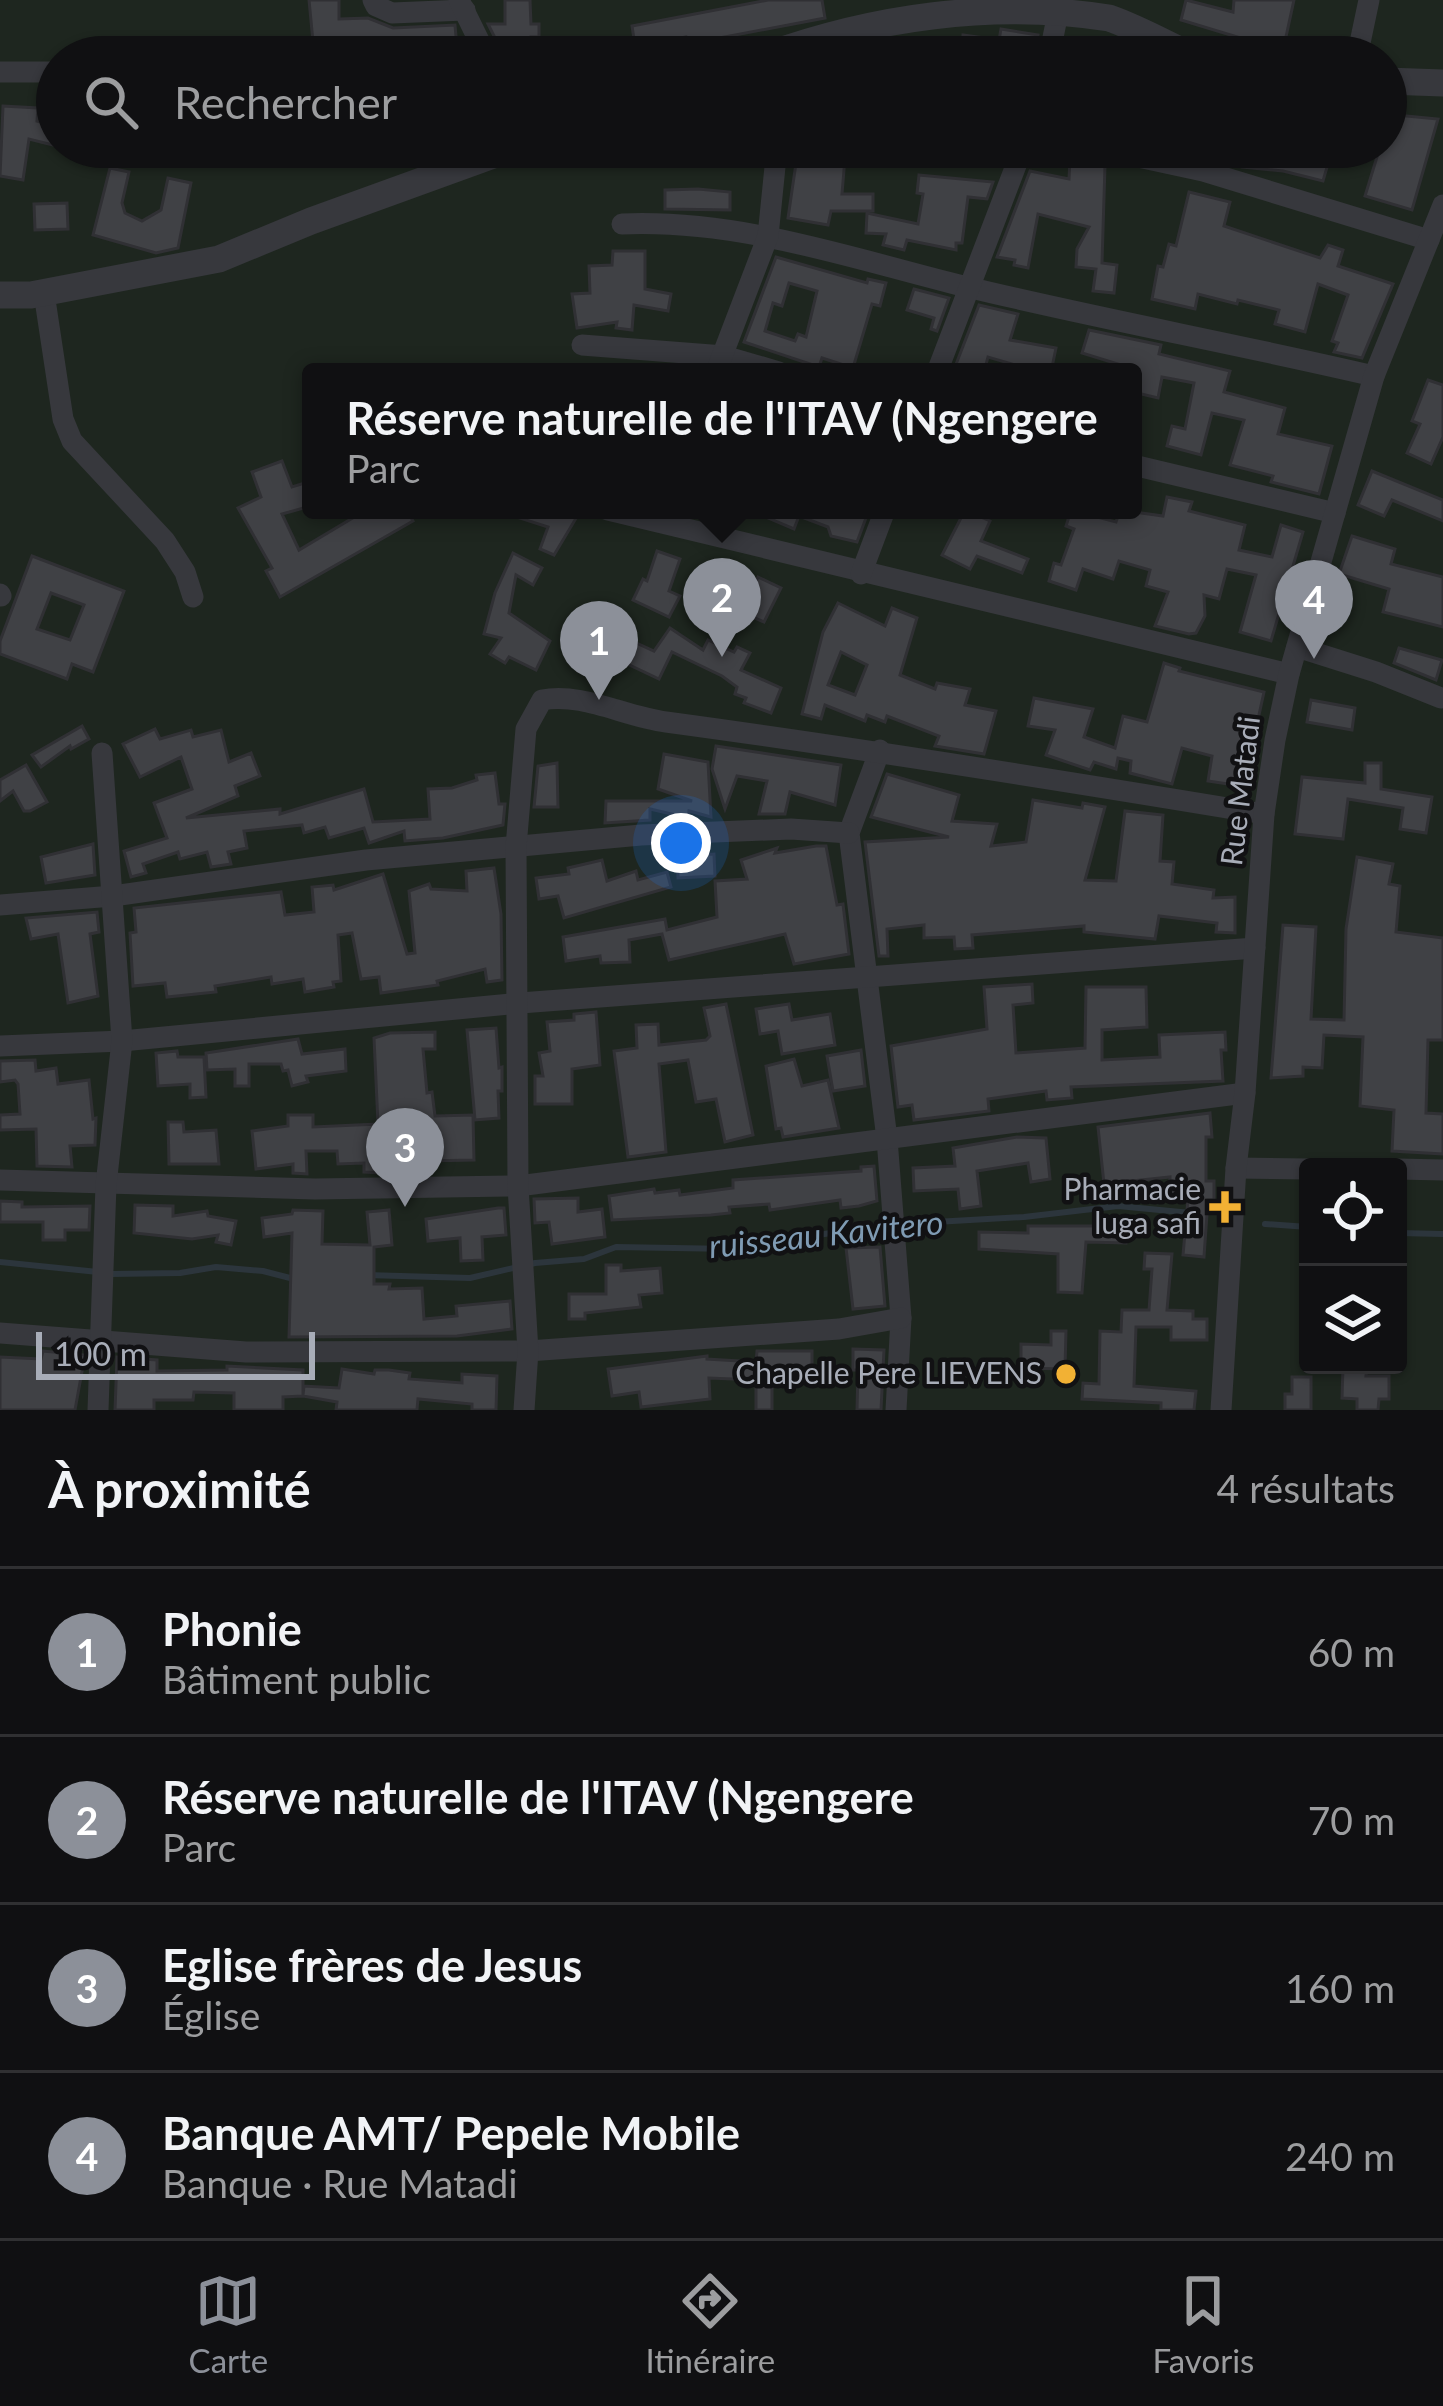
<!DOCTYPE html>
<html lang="fr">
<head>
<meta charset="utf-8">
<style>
  :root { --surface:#101012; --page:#1e1e20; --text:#f1f3f6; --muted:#9c9d9f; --line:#303032; --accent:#8c9099 }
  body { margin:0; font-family:Lato,sans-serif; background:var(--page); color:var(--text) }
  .controls { position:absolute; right:36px; bottom:36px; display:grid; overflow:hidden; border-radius:12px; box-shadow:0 3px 9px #0004 }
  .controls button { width:108px; height:108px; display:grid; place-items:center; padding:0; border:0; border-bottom:3px solid var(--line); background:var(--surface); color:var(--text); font:60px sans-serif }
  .scale { position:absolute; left:36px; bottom:30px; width:279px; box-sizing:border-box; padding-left:12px; border:6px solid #a8adb8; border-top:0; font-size:33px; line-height:42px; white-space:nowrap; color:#a8adb8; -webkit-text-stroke:9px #111113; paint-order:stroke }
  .you { position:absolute; left:681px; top:843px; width:42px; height:42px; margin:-30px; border:9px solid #fff; border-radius:50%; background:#1a73e8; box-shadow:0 0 0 18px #1a73e833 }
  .badge { display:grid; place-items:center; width:78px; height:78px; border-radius:50%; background:var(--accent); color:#fff; font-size:39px; font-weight:700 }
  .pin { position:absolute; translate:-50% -99px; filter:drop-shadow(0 3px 6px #0008) }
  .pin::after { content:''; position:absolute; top:63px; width:42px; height:36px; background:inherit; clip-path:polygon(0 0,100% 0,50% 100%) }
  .popup { position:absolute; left:302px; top:363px; width:840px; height:156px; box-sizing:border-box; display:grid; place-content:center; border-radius:12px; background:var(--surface); filter:drop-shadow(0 3px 9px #0005); font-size:39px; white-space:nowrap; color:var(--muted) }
  .popup b { font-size:45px; color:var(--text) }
  .popup::after { content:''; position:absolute; left:50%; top:100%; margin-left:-24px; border:24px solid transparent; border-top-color:var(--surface) }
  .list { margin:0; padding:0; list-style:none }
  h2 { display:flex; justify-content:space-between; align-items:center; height:156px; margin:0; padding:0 48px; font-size:51px }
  h2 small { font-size:39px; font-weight:400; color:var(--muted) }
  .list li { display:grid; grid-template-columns:78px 1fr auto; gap:36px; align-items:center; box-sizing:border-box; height:168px; padding:0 48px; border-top:3px solid var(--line) }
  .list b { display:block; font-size:45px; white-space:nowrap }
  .list p { margin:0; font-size:39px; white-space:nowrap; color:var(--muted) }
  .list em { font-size:39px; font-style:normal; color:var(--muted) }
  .icon { flex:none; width:66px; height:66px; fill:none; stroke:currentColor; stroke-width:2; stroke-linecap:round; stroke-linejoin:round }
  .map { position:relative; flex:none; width:1443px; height:1410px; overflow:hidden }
  .search { position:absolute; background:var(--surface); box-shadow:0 3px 9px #0004; left:36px; right:36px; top:36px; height:132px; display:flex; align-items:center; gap:30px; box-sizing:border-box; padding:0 42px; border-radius:66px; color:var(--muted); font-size:45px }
  .sheet { height:828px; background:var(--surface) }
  nav { display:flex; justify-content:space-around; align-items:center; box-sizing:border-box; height:168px; border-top:3px solid var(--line); background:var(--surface); font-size:33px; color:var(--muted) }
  nav a { display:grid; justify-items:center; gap:6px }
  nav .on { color:var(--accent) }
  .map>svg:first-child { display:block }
</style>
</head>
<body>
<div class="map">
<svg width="1443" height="1410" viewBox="0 0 1443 1410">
  <rect width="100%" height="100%" fill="#161618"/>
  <path fill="#1e261f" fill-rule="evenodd" d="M0,0H1443V1410H0ZM57,57H1386V147H57ZM311,372H1133V510H311ZM1308,1167H1398V1365H1308Z"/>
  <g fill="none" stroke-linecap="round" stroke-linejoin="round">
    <g stroke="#2c353c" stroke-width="6">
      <polyline points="900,1224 1024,1217 1118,1206 1191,1213"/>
      <polyline points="1265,1224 1308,1227"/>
      <polyline points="1398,1233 1443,1234"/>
      <polyline points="0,1262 98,1272"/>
      <polyline points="111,1274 180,1273 216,1267 263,1271 294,1279"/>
      <polyline points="366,1275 470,1278 535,1263 584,1259 616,1247 732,1249 886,1224"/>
    </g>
  </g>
  <g fill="#404145" stroke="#303034" stroke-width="3" fill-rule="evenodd">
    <polygon points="309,0 339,0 339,19 368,18 393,28 455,25 458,57 347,57 346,41 313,42"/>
    <polygon points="505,0 530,0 531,24 539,24 539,37 531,37 531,42 495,38 488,24 505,24"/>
    <polygon points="768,0 822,0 825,18 688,44 686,37 635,46 632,26"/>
    <polygon points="1186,0 1233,12 1234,0 1294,0 1284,46 1257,43 1181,20"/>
    <polygon points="1001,29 1038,35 1034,57 936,57 939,40 962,44 963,35 999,40"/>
    <polygon points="3,106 38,108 37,121 57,126 57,146 29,139 23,180 0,176"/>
    <polygon points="1386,114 1438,119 1412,210 1365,196 1380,147 1386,147"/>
    <polygon points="1207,147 1333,147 1323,181 1283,171 1242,167 1205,156"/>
    <polygon points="830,157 845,158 842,194 873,194 873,211 831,211 828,225 788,218 796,163 829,166"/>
    <polygon points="1070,158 1105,166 1102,263 1117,265 1114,293 1093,291 1096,269 1076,267 1077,249 1089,227 1038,214 1028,268 1014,265 1015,260 997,257 1030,171 1069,179"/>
    <polygon points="110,168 129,172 122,203 125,213 142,221 161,210 168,178 191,183 178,248 156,253 93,235"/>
    <polygon points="919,175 993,182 987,199 968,197 962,243 956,243 956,250 907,240 904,250 883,245 886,234 866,233 867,213 918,224 923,194 917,193"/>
    <polygon points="698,189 730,192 730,210 665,209 665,190"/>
    <polygon points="1189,192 1230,202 1224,226 1320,258 1328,245 1343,250 1338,266 1393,284 1362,358 1334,352 1338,343 1332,341 1348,295 1318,284 1305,332 1275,324 1279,310 1238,300 1237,304 1198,294 1195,309 1152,299 1158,266 1163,267 1169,244 1176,246"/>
    <polygon points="67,203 68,229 35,230 34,204"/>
    <polygon points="613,251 645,251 645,289 671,294 668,311 634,305 632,330 616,328 617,322 577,328 572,294 590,293 589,266 612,265"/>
    <path d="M776,257L867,283L868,279L886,283L880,306L872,304L853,368L822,358L819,367L744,342ZM789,283L817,291L806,337L798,334L795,341L765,331L773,303L782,306Z"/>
    <polygon points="914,289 949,298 937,331 931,329 934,318 907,310"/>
    <polygon points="979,305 1018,314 1010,340 1056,348 1051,372 1018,372 1019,366 988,357 984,372 953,372"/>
    <polygon points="1089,330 1161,345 1159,354 1230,371 1224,392 1285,408 1278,434 1332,446 1319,494 1271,482 1273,476 1230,465 1244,420 1212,413 1201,455 1167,446 1172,426 1185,429 1194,383 1162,377 1158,398 1133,392 1133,372 1119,372 1121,365 1082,353"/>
    <polygon points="1428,380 1443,385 1443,437 1431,464 1407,453 1420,424 1412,421"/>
    <polygon points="282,461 292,487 311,481 311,506 282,514 299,550 366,510 407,510 413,521 280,597 266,571 272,568 238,508 261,497 252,472"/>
    <polygon points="1372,471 1443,500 1443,521 1392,500 1384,516 1358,505"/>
    <polygon points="1167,497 1192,502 1189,511 1245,525 1239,550 1272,557 1281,525 1303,532 1271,641 1240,632 1256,575 1227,569 1219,599 1204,595 1205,616 1196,633 1189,634 1155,626 1168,592 1146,586 1150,570 1119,561 1113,579 1083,569 1076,590 1049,581 1054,563 1061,565 1074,529 1066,526 1071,510 1116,522 1120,510 1163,516"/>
    <polygon points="505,510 561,510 578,515 554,555 540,549 548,527 504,513"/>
    <polygon points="749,510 869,510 857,542 831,536 828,527 799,516 794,529"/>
    <polygon points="965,510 990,521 981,541 1028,559 1022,573 977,556 970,569 942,555"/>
    <polygon points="1352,536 1395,549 1391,564 1443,577 1443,627 1383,612 1389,589 1339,574"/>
    <polygon points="657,551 680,559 669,591 680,596 669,617 633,600 643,579 647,581"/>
    <polygon points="513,553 542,568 533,585 516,575 509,613 550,641 536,670 509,657 505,663 490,654 501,638 484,634 495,593"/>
    <path d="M32,556L124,591L93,672L72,664L67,679L0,654V641ZM51,593L84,605L70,640L37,629Z"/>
    <polygon points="758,577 781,588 764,622 750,616 757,601 748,597"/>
    <path d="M838,603L885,626L892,608L917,618L900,675L935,689L937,683L970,689L965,705L996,711L984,754L935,746L939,736L887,716L885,722L867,715L865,721L825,705L821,719L802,714L823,632ZM841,652L867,665L855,695L828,685Z"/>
    <polygon points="670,628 703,650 708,640 734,652 737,647 750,653 741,670 781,688 771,713 744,703 746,698 735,694 737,687 722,676 672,652 659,679 596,649 606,629 654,651"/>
    <polygon points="1399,648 1442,660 1436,680 1394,663"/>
    <polygon points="1164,663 1180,668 1179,671 1264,692 1252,747 1255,748 1248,787 1208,781 1212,756 1182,748 1172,784 1130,773 1131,761 1118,758 1116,769 1094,762 1090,770 1046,755 1055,730 1028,726 1034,698 1093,709 1084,737 1115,748 1123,716 1147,722"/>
    <polygon points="1311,700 1355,708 1352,730 1307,722"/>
    <polygon points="82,726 89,739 71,749 70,746 41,767 32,755"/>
    <polygon points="155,729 160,739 191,730 193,737 221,730 229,762 251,753 260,776 235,786 238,796 186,818 280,809 280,814 364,789 373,822 430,819 428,789 452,788 477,780 476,775 495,773 499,804 505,804 503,825 443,838 405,841 404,831 369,843 364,828 329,838 325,827 304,833 302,825 244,831 247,848 228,852 231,864 211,867 207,852 180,859 178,852 143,864 146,873 131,877 124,851 167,838 154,803 192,789 181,757 140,777 123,744"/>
    <polygon points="716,746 841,765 835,805 790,792 785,814 759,814 767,781 737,776 725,809 712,769"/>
    <polygon points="664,754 708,762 711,817 689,811 688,818 650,809 650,820 605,823 606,801 692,801 658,789"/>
    <polygon points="557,763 558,807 534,807 538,766"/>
    <polygon points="1365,763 1381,763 1381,789 1432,797 1426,833 1400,829 1403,808 1348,799 1343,839 1295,834 1302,777 1365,783"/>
    <polygon points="26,765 47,802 30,811 24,811 13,791 0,801 0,780"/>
    <polygon points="887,774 959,795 952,821 997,824 991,846 1026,842 1033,800 1082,808 1083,803 1105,807 1085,880 1116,881 1125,811 1163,815 1160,861 1174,862 1172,884 1214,890 1213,898 1235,897 1235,933 1216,932 1217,923 1159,916 1155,939 1084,932 1084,926 972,935 973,948 955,949 954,937 924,938 924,925 887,929 888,956 879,956 865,842 949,837 871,817"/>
    <polygon points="93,844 95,875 46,883 41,857"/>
    <polygon points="816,846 826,846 837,905 843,904 849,954 794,964 785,934 669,960 662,934 629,940 630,962 601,963 600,956 566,961 563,937 665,919 667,930 717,917 715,881 747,879 741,860 777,848 775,853"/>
    <polygon points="714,854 715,876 678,878 677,856"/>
    <polygon points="1357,857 1393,864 1389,884 1400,886 1396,932 1443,938 1443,1040 1428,1040 1426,1113 1443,1114 1443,1154 1392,1151 1394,1110 1360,1106 1363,1037 1324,1035 1322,1068 1303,1067 1303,1076 1271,1078 1283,925 1316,927 1311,1019 1344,1020 1346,929"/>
    <polygon points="602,860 607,881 636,871 638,880 667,872 671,887 564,918 558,896 539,899 536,878 569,874 568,868"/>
    <polygon points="494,868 501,914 502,980 487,982 485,969 437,981 438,985 381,993 379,977 361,979 352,933 338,935 341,981 333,982 334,987 305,992 303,979 272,984 271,977 215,986 216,992 167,997 165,983 133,986 130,933 136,932 134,908 281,892 285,915 314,912 312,887 333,885 334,890 383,874 407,954 415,953 409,891 429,884 431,889 467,891 466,871"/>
    <polygon points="97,912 99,932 90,934 98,996 68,1003 58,934 31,939 26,918"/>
    <polygon points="1032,984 1033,1003 1013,1005 1016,1053 1085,1048 1086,987 1146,987 1147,1027 1102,1030 1102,1060 1160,1057 1159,1035 1225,1032 1226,1050 1221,1050 1223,1081 1071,1087 1072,1098 1047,1100 1046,1091 988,1099 989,1111 914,1120 912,1105 898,1107 891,1046 987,1029 984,987"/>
    <polygon points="726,1004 753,1135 725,1142 716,1099 696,1102 688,1060 659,1064 666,1152 628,1157 614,1051 637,1048 636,1025 658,1024 659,1045 706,1040 710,1036 704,1008"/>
    <polygon points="789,1004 792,1020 830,1014 835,1045 782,1054 778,1031 760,1034 756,1009"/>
    <polygon points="596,1012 600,1065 572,1069 572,1104 535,1104 535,1076 543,1076 539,1053 550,1051 547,1022 574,1020 574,1014"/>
    <polygon points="496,1028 499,1068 502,1067 502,1091 498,1091 499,1118 475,1120 467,1030"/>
    <polygon points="435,1032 435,1049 423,1049 427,1093 432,1092 435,1116 473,1115 474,1160 424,1161 425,1172 383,1173 364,1172 364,1163 338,1164 337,1151 306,1151 307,1174 293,1173 293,1164 256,1169 252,1131 288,1126 288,1115 313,1115 313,1127 378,1124 374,1038 390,1033"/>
    <polygon points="298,1039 302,1054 345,1049 346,1071 306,1076 308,1082 292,1086 288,1070 283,1071 281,1064 249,1064 249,1086 235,1086 235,1069 207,1070 206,1053"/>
    <polygon points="861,1050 865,1086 833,1091 827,1056"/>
    <polygon points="177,1051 178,1057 204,1057 206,1097 190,1098 190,1084 158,1086 156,1053"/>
    <polygon points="794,1059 802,1086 828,1080 839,1128 783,1137 781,1128 776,1129 766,1066"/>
    <polygon points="35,1060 36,1071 56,1068 58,1084 89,1080 93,1119 96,1118 95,1145 70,1146 72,1167 37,1166 36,1129 0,1130 0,1115 20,1114 18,1084 15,1080 0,1082 0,1061"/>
    <polygon points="1210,1113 1212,1137 1206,1137 1206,1181 1214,1181 1214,1200 1208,1200 1204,1257 1183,1255 1188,1199 1170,1199 1170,1177 1104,1184 1098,1127"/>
    <polygon points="168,1122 183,1122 184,1132 216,1130 219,1164 169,1164"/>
    <polygon points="1017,1137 1046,1138 1050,1179 1031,1182 1028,1163 977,1171 981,1206 960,1209 958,1189 914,1191 913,1168 955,1166 953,1148"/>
    <polygon points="874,1166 877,1201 859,1206 841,1208 840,1200 770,1210 769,1204 729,1207 730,1213 711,1215 612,1220 609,1196 654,1189 655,1193 679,1190 680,1195 733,1188 733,1180 861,1171 861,1167"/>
    <polygon points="578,1198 578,1212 602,1209 605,1237 552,1244 549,1222 535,1223 534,1199"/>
    <polygon points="0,1201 22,1202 22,1207 90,1206 89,1230 65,1230 65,1240 43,1240 43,1222 0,1222"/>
    <polygon points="135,1205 173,1206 173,1216 207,1211 208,1216 236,1221 231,1245 216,1242 218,1235 192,1239 134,1233"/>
    <polygon points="498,1208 504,1208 506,1235 482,1237 483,1260 461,1261 460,1238 428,1241 426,1219"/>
    <polygon points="293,1210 323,1211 322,1244 370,1245 367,1212 389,1210 392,1245 374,1247 374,1284 390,1284 389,1289 422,1288 424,1319 457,1316 456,1306 510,1301 512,1329 457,1336 289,1337 292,1233 264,1237 262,1218 292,1214"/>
    <polygon points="1028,1226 1127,1226 1126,1243 1086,1242 1082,1293 1058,1292 1058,1254 979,1249 979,1232 1028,1233"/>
    <polygon points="880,1247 885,1306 853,1309 846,1248"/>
    <polygon points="1145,1253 1172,1254 1167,1310 1193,1311 1193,1319 1207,1319 1207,1340 1171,1340 1171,1327 1136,1327 1134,1386 1196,1391 1194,1410 1161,1410 1161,1403 1082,1399 1083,1383 1099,1384 1100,1331 1121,1332 1122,1310 1149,1310 1152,1269 1144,1269"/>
    <polygon points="606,1265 621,1265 621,1271 660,1268 662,1293 639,1295 641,1307 585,1313 585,1319 569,1319 569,1294 606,1294"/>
    <polygon points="1051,1331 1066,1331 1065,1369 1021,1368 1021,1344 1051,1345"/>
    <polygon points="853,1349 884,1350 881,1410 857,1410 858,1370 853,1370"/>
    <polygon points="43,1351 85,1355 75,1410 0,1410 0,1357 41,1359"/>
    <polygon points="757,1351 812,1351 812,1377 772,1376 772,1410 756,1410 756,1380 709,1378 710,1399 641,1407 639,1392 612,1396 608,1369 707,1356 707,1359 756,1362"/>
    <polygon points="117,1357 157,1360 157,1371 227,1370 227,1366 303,1370 303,1395 304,1386 339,1388 342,1369 374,1374 375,1370 389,1370 410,1373 409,1379 462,1383 462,1374 497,1376 496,1410 472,1410 472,1404 418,1399 417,1410 336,1410 337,1402 303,1396 283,1397 283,1410 234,1410 234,1393 194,1392 193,1400 154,1400 154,1410 115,1410"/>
    <polygon points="1343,1365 1367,1365 1366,1376 1389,1376 1389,1399 1379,1399 1378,1410 1357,1410 1357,1399 1342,1398"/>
    <polygon points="1292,1377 1311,1377 1311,1410 1285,1410 1285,1394 1292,1394"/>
  </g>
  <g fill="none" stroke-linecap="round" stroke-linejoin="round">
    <g stroke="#37383d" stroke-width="21">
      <polyline points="373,0 376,6 392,13 465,10"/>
      <polyline points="459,0 487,57"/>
      <polyline points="1049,57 1059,8"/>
      <polyline points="1357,57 1369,0"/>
      <polyline points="0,72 57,72"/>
      <polyline points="1092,147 1203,171 1429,240"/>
      <path d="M622,224C739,219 850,258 963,286C1099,319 1237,344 1374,376"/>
      <polyline points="44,293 63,419 72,441 165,541 185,572 193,597"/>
      <polyline points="582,345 724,356 779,372"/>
      <polyline points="716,372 768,236 777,147"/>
      <polyline points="937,372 1023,147"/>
      <polyline points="1133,465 1335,513"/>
      <polyline points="608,510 1289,674"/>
      <polyline points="861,574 885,510"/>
      <polyline points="0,594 1,596"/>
      <polyline points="1297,647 1376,672 1441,698"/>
      <polyline points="880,750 849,833 887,1139 901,1318 896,1410"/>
      <polyline points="0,905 113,896 366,860 641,835 791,829 849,833"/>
      <polyline points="0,1046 122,1041 520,1003 1255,948"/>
      <polyline points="1236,1168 1308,1169"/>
      <polyline points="1398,1169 1443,1170"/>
      <polyline points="0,1180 315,1189 518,1186 1245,1093"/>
      <polyline points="0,1333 246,1352 528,1351 839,1329 901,1318"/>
      <polyline points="98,1410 106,1185 122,1041 102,753"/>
      <path d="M524,1410L528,1351L518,1186L516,847L526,729L542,700C582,692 625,717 666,722C866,749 1065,781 1264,814"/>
      <polyline points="1221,1410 1236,1168 1245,1093 1264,814 1275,740 1289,674 1374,376 1443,205"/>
    </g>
    <g stroke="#37383d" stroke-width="27">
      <path d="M763,57C873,17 993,0 1109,18C1138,28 1166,44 1194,57"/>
      <polyline points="1386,81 1443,83"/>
      <polyline points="0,295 31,295 219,259 311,221 515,147"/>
    </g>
  </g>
  <g fill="#f2b134" stroke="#111113" stroke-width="4.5">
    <path d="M1219 1189h12v12h12v12h-12v12h-12v-12h-12v-12h12z"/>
    <circle cx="1066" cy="1374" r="12"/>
  </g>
  <g text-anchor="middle" stroke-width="9" stroke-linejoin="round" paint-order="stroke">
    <g font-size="30" fill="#a8adb8" stroke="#111113">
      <text transform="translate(1241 791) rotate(-83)" y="10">Rue Matadi</text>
    </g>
    <g font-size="30" fill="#a8adb8" stroke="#111113" text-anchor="end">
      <text x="1201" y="1200">Pharmacie<tspan x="1201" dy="34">luga safi</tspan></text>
      <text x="1042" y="1384">Chapelle Pere LIEVENS</text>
    </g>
    <g font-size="33" font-style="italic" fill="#7f9bb3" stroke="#111113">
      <text transform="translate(826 1234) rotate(-6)" y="12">ruisseau Kavitero</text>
    </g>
  </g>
</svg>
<div class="controls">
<button><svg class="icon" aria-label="locate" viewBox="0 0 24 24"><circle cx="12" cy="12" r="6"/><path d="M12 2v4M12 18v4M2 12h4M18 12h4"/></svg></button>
<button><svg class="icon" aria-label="layers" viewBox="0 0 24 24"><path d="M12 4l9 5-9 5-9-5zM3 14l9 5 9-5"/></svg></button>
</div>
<div class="scale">100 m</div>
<div class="you"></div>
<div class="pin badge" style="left:599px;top:700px">1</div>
<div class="pin badge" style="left:722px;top:657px">2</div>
<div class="popup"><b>Réserve naturelle de l'ITAV (Ngengere</b>Parc</div>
<div class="pin badge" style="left:405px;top:1207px">3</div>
<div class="pin badge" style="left:1314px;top:659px">4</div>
<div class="search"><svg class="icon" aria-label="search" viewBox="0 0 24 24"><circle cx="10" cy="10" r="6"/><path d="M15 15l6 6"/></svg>Rechercher</div>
</div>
<section class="sheet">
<h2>À proximité<small>4 résultats</small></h2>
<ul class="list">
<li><span class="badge">1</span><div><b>Phonie</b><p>Bâtiment public</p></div><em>60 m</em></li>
<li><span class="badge">2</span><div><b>Réserve naturelle de l'ITAV (Ngengere</b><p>Parc</p></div><em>70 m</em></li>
<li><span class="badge">3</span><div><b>Eglise frères de Jesus</b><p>Église</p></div><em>160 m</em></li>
<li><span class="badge">4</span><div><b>Banque AMT/ Pepele Mobile</b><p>Banque · Rue Matadi</p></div><em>240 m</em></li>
</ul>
</section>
<nav>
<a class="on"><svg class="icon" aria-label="map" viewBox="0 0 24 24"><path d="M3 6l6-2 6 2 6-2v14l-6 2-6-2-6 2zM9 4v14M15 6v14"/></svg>Carte</a>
<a><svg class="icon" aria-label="directions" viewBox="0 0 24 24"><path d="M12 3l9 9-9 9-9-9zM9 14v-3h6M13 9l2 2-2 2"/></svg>Itinéraire</a>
<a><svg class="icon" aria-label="saved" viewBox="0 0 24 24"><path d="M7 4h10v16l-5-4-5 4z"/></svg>Favoris</a>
</nav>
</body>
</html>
